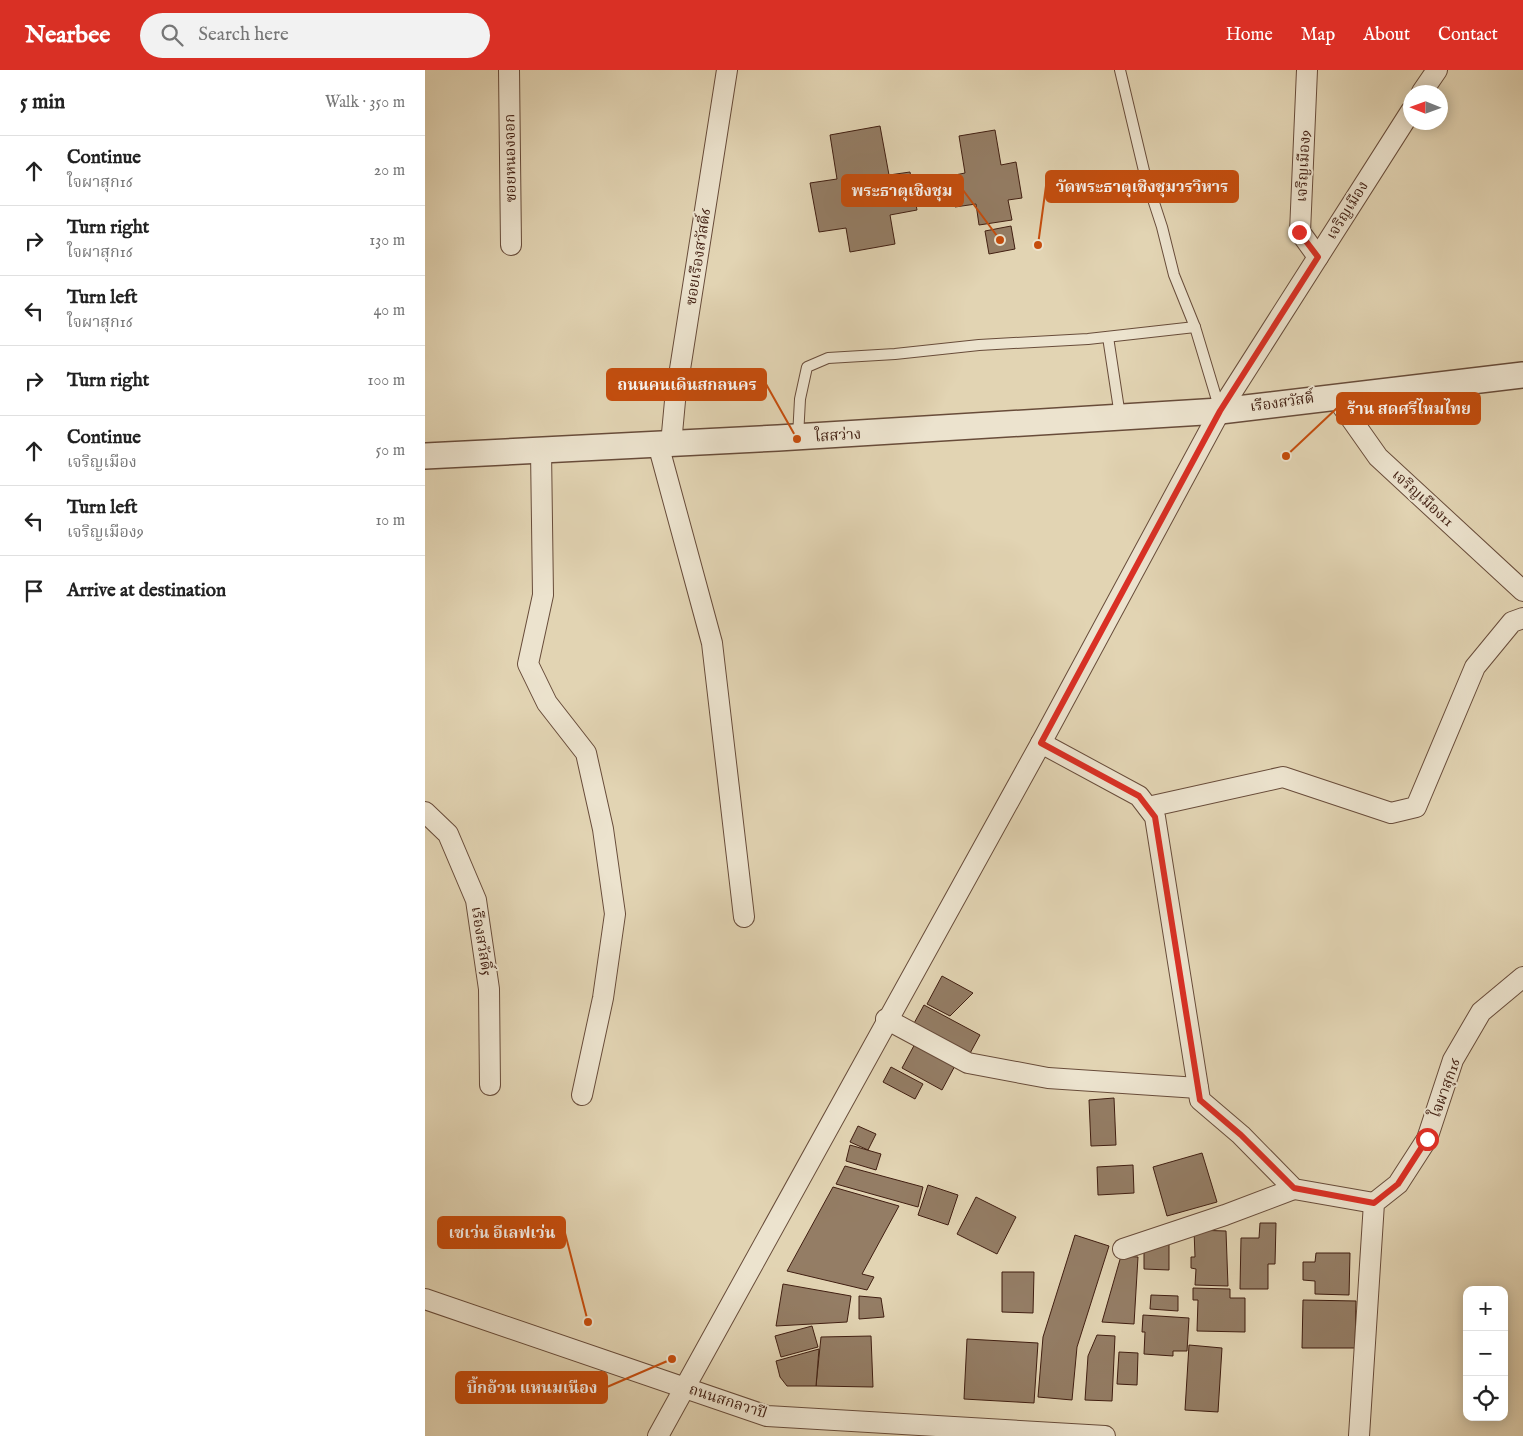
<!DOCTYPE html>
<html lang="en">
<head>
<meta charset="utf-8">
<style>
  :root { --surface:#fff; --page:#f2f2f2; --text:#222; --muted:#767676; --line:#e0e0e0; --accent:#d93025 }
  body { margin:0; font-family:"IM FELL English","Noto Serif Thai",serif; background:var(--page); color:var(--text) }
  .controls { position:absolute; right:15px; bottom:15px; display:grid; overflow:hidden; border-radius:10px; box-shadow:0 2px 12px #0003 }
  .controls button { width:45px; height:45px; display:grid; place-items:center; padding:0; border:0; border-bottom:1px solid var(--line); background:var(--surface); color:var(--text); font:25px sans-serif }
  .compass { position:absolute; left:978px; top:15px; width:45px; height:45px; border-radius:50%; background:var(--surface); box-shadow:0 2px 12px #0003; rotate:271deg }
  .stop { position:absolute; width:15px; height:15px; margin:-11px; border:4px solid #d93025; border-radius:50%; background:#fff }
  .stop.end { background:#d93025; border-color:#fff; box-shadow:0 1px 5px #0008 }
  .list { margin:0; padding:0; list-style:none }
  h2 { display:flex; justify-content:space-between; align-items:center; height:65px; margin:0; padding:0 20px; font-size:21px }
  h2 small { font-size:16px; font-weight:400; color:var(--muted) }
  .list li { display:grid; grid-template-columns:32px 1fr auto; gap:15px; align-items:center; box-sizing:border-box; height:70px; padding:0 20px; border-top:1px solid var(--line) }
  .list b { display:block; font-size:19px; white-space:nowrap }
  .list p { margin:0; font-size:16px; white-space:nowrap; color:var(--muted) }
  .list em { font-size:16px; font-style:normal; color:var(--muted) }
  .icon { flex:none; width:28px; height:28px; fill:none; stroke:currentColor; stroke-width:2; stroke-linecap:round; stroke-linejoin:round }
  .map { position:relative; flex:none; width:1098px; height:1366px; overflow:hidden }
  header { display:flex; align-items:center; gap:30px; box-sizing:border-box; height:70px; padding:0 25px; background:var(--accent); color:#fff }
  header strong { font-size:24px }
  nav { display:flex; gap:28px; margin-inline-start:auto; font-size:18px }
  .search { width:350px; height:45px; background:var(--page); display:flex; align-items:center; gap:12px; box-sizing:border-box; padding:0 18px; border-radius:28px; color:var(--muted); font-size:19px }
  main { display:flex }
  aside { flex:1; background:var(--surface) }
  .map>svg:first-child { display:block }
</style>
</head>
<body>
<header>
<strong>Nearbee</strong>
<div class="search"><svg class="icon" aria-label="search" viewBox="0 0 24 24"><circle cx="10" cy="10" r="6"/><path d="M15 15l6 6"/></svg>Search here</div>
<nav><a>Home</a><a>Map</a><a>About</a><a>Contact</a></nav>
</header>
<main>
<aside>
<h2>5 min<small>Walk · 350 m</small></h2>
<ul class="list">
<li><svg class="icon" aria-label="ahead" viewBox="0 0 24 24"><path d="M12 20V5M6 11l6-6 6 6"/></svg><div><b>Continue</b><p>ใจผาสุก16</p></div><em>20 m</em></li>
<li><svg class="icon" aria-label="right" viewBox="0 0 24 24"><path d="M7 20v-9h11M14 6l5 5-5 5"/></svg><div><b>Turn right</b><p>ใจผาสุก16</p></div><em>130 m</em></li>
<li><svg class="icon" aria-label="left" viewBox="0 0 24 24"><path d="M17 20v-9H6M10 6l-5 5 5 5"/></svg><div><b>Turn left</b><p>ใจผาสุก16</p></div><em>40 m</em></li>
<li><svg class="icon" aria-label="right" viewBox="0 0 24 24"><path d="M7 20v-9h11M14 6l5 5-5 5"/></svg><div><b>Turn right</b></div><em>100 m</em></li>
<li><svg class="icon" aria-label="ahead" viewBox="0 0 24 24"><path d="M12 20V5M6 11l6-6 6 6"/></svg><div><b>Continue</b><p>เจริญเมือง</p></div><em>50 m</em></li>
<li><svg class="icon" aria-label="left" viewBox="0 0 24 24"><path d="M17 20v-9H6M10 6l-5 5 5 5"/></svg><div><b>Turn left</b><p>เจริญเมือง9</p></div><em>10 m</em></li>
<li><svg class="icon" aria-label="arrive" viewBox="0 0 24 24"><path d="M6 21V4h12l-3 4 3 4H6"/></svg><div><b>Arrive at destination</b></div></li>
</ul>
</aside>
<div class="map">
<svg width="1098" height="1366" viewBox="0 0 1098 1366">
  <rect width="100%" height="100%" fill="#e2d4b3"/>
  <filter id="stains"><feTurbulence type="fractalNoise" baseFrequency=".004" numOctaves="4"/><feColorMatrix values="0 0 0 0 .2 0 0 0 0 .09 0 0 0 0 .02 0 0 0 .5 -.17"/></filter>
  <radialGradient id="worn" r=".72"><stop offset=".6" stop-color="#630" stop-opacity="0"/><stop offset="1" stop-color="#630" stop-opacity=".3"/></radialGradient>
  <g fill="#947d65" stroke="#401e11">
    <polygon points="455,56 464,105 485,102 492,140 465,145 470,174 425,182 421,158 394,162 385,113 412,109 405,65"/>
    <polygon points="570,60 576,95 591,92 597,128 583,130 587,150 554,155 551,134 530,137 525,106 540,103 534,66"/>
    <polygon points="586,156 590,179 564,184 560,161"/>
    <polygon points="517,906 548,923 525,946 502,934"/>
    <polygon points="499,935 555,965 543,987 487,957"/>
    <polygon points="492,970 532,992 517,1020 477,998"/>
    <polygon points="466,997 498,1014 490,1029 458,1012"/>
    <polygon points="689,1028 691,1075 666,1076 664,1030"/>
    <polygon points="433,1056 451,1064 443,1080 425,1072"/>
    <polygon points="425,1075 456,1084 451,1100 421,1091"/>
    <polygon points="777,1083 792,1132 742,1146 728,1097"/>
    <polygon points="708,1095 709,1123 673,1125 672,1097"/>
    <polygon points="420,1096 498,1117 493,1137 411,1114"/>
    <polygon points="503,1115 533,1125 523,1155 493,1145"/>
    <polygon points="408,1117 474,1136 437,1204 449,1207 442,1220 362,1201"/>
    <polygon points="551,1127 591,1147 572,1184 532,1164"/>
    <polygon points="835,1153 851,1153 850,1194 843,1194 843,1219 815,1219 816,1168 834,1168"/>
    <polygon points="769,1160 801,1161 803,1216 770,1215 771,1199 766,1198 766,1187 770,1187"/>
    <polygon points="650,1165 684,1176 652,1277 647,1330 613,1327 618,1267"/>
    <polygon points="744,1166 744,1200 719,1199 719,1174"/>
    <polygon points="891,1183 925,1183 924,1225 890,1224 890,1211 878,1210 878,1192 890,1192"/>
    <polygon points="696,1186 713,1187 709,1254 677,1252"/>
    <polygon points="577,1202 609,1202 608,1243 577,1242"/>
    <polygon points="358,1214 426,1226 422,1252 351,1256"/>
    <polygon points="768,1218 805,1219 805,1228 820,1228 820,1262 772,1261 773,1230 768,1230"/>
    <polygon points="726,1225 753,1226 753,1241 725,1239"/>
    <polygon points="434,1226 456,1228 459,1247 434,1249"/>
    <polygon points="878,1230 931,1231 930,1278 877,1278"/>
    <polygon points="718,1245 764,1248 762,1281 748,1281 748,1286 719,1284 720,1262 717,1262"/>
    <polygon points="387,1256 393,1277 356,1287 350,1266"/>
    <polygon points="672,1265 690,1266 687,1331 660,1330 663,1286"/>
    <polygon points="446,1266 448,1317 391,1316 396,1267"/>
    <polygon points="542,1269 613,1273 609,1333 539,1329"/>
    <polygon points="764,1275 797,1278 793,1342 760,1340"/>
    <polygon points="394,1279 391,1316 362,1316 355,1307 351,1291"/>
    <polygon points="694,1282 713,1283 712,1315 692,1314"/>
  </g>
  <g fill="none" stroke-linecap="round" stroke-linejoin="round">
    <defs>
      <g id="service">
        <polyline points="695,0 720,105 737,157 749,205 770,257 795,340"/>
        <polyline points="683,267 695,346"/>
        <polyline points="373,367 375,329 382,297 403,288 470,284 554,275 663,269 770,257"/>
      </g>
      <g id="minor">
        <polyline points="84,0 86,175"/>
        <polyline points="882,0 875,162 893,187"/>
        <polyline points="997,22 1012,0"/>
        <polyline points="910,326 953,387 1098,521"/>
        <polyline points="233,374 287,573 319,847"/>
        <polyline points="246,374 250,331 302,0"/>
        <polyline points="116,380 118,525 103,594 122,633 161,683 178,759 190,844 178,928 157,1025"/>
        <polyline points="616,673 714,726 730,747 775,1030 816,1065 869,1119 949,1133"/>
        <polyline points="723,737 858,707 966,743 991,737 1050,597 1087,552 1098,548"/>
        <polyline points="0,742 23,764 51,830 64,919 65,1015"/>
        <polyline points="461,949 543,993 623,1008 773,1018"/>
        <polyline points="698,1179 800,1145 869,1119"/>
        <polyline points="0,1229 342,1346 680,1366"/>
        <polyline points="233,1366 616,673 795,341 986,41"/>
        <polyline points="934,1366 949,1133 973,1114 1002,1069 1028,990 1056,942 1098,907"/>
      </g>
      <polyline id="tertiary" points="0,386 353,368 795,341 1098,305"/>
    </defs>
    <use href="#service" stroke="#684c3a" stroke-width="12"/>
    <use href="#minor" stroke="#684c3a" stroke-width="22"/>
    <use href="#tertiary" stroke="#684c3a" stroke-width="28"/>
    <use href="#service" stroke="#ece3ce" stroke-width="10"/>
    <use href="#minor" stroke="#ece3ce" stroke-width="20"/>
    <use href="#tertiary" stroke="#ece3ce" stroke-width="25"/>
  </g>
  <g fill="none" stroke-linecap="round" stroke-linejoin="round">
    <polyline stroke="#d93025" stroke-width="6" points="874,162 893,187 795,341 616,673 714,726 730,747 775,1030 816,1065 869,1118 949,1133 973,1114 1002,1069"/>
  </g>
  <g text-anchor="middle" stroke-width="4" stroke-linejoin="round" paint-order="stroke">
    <g font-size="15" fill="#401e11" stroke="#ece3ce">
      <text transform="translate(85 88) rotate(-91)" y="5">ซอยหนองจอก</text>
      <text transform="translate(878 96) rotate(-87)" y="5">เจริญเมือง9</text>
      <text transform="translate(922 140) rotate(-58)" y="5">เจริญเมือง</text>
      <text transform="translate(273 187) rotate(-81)" y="5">ซอยเรืองสวัสดิ์6</text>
      <text transform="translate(857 332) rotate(-8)" y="5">เรืองสวัสดิ์</text>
      <text transform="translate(413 365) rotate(-4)" y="5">ใสสว่าง</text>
      <text transform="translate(998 428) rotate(42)" y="5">เจริญเมือง11</text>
      <text transform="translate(57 871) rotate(81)" y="5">เรืองสวัสดิ์5</text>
      <text transform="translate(1020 1018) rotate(-70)" y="5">ใจผาสุก16</text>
      <text transform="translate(303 1331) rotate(18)" y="5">ถนนสกลวาปี</text>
    </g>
  </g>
  <path fill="none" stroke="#c64d0d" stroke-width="2" d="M613 175L621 116M575 170L538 120M372 369L341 314M861 386L912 338M163 1252L140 1163M247 1289L182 1317"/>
  <g fill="#c64d0d" stroke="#ece3ce" stroke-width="2">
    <circle cx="613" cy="175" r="5"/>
    <circle cx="575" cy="170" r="5"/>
    <circle cx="372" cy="369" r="5"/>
    <circle cx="861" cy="386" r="5"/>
    <circle cx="163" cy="1252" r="5"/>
    <circle cx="247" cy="1289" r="5"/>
  </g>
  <g fill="#c64d0d" stroke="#c64d0d" stroke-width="2">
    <rect x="621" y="101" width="192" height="31" rx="5"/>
    <rect x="417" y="105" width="121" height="31" rx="5"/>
    <rect x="182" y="299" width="159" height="31" rx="5"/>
    <rect x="912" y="323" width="143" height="31" rx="5"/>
    <rect x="13" y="1147" width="127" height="31" rx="5"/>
    <rect x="31" y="1302" width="151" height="31" rx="5"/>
  </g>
  <g font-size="16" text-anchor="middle" font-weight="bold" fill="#fff">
    <text x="717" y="122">วัดพระธาตุเชิงชุมวรวิหาร</text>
    <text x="477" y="126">พระธาตุเชิงชุม</text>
    <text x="262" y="320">ถนนคนเดินสกลนคร</text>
    <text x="984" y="344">ร้าน สดศรีไหมไทย</text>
    <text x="77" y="1168">เซเว่น อีเลฟเว่น</text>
    <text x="107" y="1323">บิ้กอ้วน แหนมเนือง</text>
  </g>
  <rect width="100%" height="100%" filter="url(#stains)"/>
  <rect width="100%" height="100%" fill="url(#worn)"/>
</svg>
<div class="controls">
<button>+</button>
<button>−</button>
<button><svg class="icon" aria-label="locate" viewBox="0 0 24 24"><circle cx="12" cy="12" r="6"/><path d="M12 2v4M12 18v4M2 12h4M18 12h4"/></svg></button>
</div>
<svg class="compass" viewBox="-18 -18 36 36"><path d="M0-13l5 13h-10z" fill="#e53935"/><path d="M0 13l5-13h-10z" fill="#767676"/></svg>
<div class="stop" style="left:1002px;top:1069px"></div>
<div class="stop end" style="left:874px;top:162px"></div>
</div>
</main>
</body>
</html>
